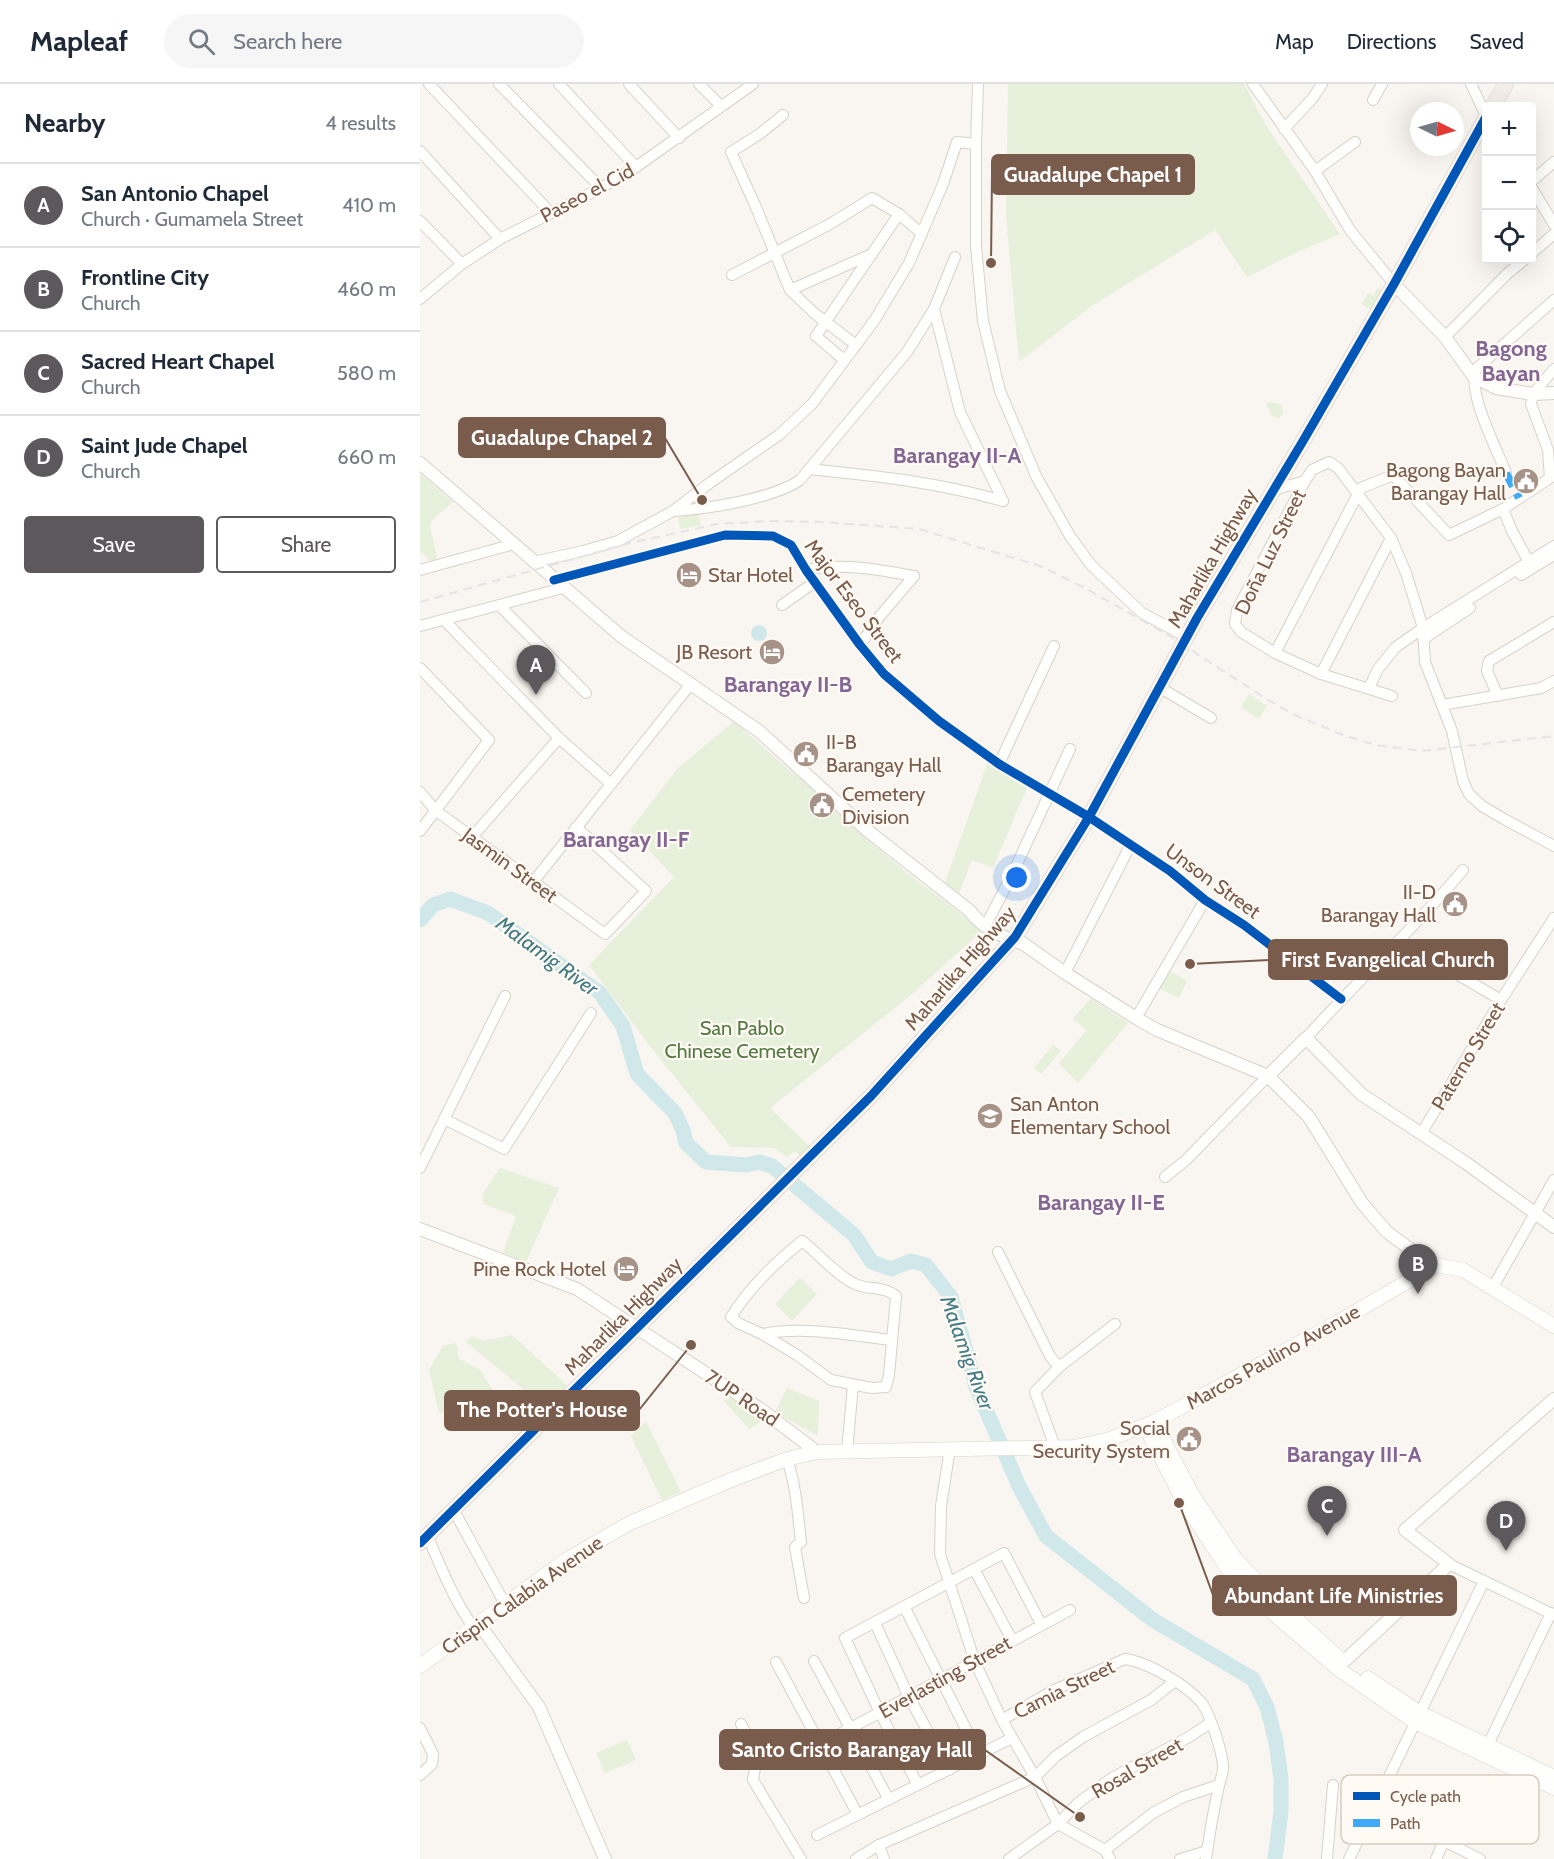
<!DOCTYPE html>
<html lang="en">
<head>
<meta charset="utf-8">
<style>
  :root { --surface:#fff; --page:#f6f6f7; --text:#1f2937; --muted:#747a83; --line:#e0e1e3; --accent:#5c585b }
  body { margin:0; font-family:Cabin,sans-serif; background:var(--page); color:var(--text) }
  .controls { position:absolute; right:18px; top:18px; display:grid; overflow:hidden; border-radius:6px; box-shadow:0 6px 24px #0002 }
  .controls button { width:54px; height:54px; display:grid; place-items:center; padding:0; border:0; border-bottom:2px solid var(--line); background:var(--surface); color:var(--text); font:30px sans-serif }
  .compass { position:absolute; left:990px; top:18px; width:54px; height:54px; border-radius:50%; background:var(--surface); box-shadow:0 6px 24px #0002; rotate:95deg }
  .you { position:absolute; left:597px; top:794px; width:21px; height:21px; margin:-15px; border:4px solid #fff; border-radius:50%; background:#1a73e8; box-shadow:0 0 0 9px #1a73e833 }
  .badge { display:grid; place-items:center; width:39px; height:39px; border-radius:50%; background:var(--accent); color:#fff; font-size:20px; font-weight:700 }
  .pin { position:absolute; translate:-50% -50px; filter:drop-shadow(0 2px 3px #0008) }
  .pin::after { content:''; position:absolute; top:32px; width:21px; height:18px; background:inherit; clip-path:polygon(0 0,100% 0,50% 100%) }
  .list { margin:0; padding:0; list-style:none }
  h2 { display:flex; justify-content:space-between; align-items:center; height:78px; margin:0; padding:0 24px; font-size:26px }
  h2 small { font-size:20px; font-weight:400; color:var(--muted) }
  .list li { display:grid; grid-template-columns:39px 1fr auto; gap:18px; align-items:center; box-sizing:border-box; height:84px; padding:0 24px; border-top:2px solid var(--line) }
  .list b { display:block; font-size:22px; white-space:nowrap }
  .list p { margin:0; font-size:20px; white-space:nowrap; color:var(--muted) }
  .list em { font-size:20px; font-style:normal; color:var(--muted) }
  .actions { display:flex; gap:12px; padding:18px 24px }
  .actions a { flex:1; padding:14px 0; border:2px solid var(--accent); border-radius:6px; text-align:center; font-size:21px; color:var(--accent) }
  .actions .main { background:var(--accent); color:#fff }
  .icon { flex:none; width:33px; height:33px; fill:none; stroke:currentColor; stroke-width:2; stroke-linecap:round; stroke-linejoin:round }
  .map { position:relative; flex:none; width:1134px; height:1775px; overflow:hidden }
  header { display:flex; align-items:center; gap:36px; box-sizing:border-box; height:84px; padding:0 30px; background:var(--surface); border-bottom:2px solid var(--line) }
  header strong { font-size:28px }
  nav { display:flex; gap:33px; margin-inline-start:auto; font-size:21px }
  .search { width:420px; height:54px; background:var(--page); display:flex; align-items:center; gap:15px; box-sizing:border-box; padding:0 21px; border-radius:33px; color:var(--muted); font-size:22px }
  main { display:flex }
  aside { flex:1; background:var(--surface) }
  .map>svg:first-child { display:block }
</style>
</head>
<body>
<header>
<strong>Mapleaf</strong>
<div class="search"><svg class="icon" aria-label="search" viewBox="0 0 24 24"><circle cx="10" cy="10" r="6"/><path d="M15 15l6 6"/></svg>Search here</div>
<nav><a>Map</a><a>Directions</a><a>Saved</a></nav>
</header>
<main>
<aside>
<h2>Nearby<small>4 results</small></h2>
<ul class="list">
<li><span class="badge">A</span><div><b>San Antonio Chapel</b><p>Church · Gumamela Street</p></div><em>410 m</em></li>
<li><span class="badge">B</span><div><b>Frontline City</b><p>Church</p></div><em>460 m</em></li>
<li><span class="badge">C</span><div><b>Sacred Heart Chapel</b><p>Church</p></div><em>580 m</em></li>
<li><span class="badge">D</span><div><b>Saint Jude Chapel</b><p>Church</p></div><em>660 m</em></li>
</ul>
<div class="actions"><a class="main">Save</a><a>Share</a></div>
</aside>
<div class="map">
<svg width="1134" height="1775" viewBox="0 0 1134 1775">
  <rect width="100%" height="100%" fill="#f9f5f0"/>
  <g fill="#e7f0db">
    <polygon points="588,0 824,0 847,43 920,150 882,166 827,193 795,146 673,221 599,278 586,131"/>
    <polygon points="958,204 966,209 957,230 942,220 948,209 953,212"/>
    <polygon points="850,318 862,321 863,330 859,334 852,332 846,320"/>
    <polygon points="0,389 33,418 13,435 10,440 17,475 11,477 0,467"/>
    <polygon points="278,430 281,441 260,445 258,434"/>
    <polygon points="829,610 847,622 839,635 821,623"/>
    <polygon points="314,637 369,686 427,732 423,741 435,742 444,753 496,796 563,846 491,911 350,1024 392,1065 382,1073 375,1067 367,1073 354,1064 311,1063 226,957 169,881 254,793 210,746 257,685"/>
    <polygon points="568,678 608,701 573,784 552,776 538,812 524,801"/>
    <polygon points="745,884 767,897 759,914 735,902"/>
    <polygon points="671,914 708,939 658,999 639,979 667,946 653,935"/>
    <polygon points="633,961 641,967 621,990 614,984"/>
    <polygon points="80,1084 139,1104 106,1178 83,1169 96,1132 63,1120 63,1109"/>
    <polygon points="380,1194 397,1210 372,1237 355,1220"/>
    <polygon points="92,1251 150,1304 127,1325 45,1257 53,1253 64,1257"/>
    <polygon points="35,1259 38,1265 38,1274 59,1285 82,1320 19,1329 9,1286 23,1262"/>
    <polygon points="367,1304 399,1317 398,1352 355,1328"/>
    <polygon points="313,1312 345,1335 329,1345 304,1317"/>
    <polygon points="226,1338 261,1408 242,1416 211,1352"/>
    <polygon points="207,1656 216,1676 185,1689 176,1669"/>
  </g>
  <circle fill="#d0e8ea" cx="339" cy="549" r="8"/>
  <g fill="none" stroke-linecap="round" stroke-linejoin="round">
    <polyline stroke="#d0e8ea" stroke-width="15" points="0,836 13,821 30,815 68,829 180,909 203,942 217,990 255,1029 263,1046 266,1059 286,1078 326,1081 339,1078 352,1082 434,1151 452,1178 471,1185 491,1177 506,1181 531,1213 556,1303 599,1402 626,1452 733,1536 833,1595 847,1623 856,1658 861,1695 861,1727 855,1775"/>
    <defs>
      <g id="minor">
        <polyline points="9,0 130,128"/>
        <polyline points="79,0 181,104"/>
        <polyline points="139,0 216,83"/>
        <polyline points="209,0 259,54"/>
        <polyline points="279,0 301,22"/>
        <polyline points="558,0 556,60 556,162 563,237 580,307 617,394 650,452 671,481 722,529 767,553"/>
        <polyline points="833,0 895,87 930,146 974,200"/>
        <polyline points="1051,0 1066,32"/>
        <polyline points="953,16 962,0"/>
        <polyline points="363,31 341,49 311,68 335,121 370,206 394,229 436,261"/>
        <polyline points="864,45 892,15 902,0"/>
        <polyline points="0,67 80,155"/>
        <polyline points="895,87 935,58"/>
        <polyline points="1112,97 1134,78"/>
        <polyline points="1112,104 1134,141"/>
        <polyline points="0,137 42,180"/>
        <polyline points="1112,169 1134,150"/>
        <polyline points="535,173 514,225 540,328 583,417"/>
        <polyline points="312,191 410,140 452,114 479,130 502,150"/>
        <polyline points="370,206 452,170"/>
        <polyline points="0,215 42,180 80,155 181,104 216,83 333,0"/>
        <polyline points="1025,253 1087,190 1104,176"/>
        <polyline points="424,276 396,252 479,130"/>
        <path d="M389,385C458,392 516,398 583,417"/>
        <path d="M1086,389C1077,365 1047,309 1056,285L1134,216"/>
        <polyline points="853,406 885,397"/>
        <polyline points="1083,425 1092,447 1109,478"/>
        <path d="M254,427C286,425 353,415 380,396L487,268L514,225"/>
        <polyline points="113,478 163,467 198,457 253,427 291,398 359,351 392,320 454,237 489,179 523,100 537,58 556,60"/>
        <polyline points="0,486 94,460"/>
        <path d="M386,486C421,478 459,486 494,492"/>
        <polyline points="1101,491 1134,471"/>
        <polyline points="134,496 305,451 353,452 371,461 386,486 440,561 464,590 519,637 579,680 669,733 750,787 785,816 824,841 921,915"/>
        <polyline points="362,521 395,498"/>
        <polyline points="80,522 166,609"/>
        <polyline points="24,536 139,654 191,700"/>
        <polyline points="0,542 143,504"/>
        <polyline points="1003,555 1050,524"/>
        <polyline points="440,561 460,532 494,492"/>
        <polyline points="855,569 941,404 973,391 1029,451 1083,425 1130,394 1128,366 1111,320 1113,310 1134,285"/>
        <polyline points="0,584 69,656 0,747"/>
        <polyline points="901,590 971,454"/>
        <polyline points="739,603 791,634"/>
        <polyline points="949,604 958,585 976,563 1003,544 1134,462"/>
        <polyline points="972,612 901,590 855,569 821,548 815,540 817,526 885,397 892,386 909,378 918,384 971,454 986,489 1003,544 1005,578 1032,647 1043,697 1049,710 1062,722 1084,735 1134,762"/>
        <polyline points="1078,612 1067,587 1069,577 1134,538"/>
        <polyline points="1022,621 1121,604 1134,597"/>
        <polyline points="579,680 634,562"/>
        <polyline points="0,708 15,726 185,850 226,807 156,743"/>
        <polyline points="52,753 139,654"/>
        <polyline points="113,798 270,601"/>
        <polyline points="569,835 592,791 650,665"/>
        <polyline points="979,856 1081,916"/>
        <polyline points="645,889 711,760"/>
        <polyline points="716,934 785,816"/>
        <path d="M886,954C937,897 994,845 1043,786"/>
        <polyline points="24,1035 84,1065 171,929"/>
        <polyline points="1001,1050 1081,916 1134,834"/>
        <polyline points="0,1084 85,912"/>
        <polyline points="745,1093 766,1076 848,992"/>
        <path d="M382,1157C399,1170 415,1190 435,1200C447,1206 465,1202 476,1212L469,1291L466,1303L452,1304L411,1296L377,1271L342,1250L318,1239L311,1233C329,1204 356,1178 382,1157Z"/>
        <polyline points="578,1168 630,1272 639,1283 615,1308 635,1363"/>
        <polyline points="1073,1203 1134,1096"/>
        <path d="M342,1250C386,1242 428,1251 472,1256"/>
        <polyline points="639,1283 695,1240"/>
        <polyline points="530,1364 521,1422 520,1470 555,1578 582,1636 615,1693 638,1740 685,1766 690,1775"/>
        <polyline points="427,1367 433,1301"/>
        <path d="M367,1375C376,1401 378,1431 381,1458L375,1463L384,1514"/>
        <polyline points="33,1425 85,1520"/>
        <path d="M7,1451C21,1483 33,1515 54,1544"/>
        <polyline points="1029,1480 1134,1531"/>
        <polyline points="554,1485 592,1556"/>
        <polyline points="485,1524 559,1671"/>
        <polyline points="455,1539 489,1613 529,1686"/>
        <polyline points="394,1577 469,1716"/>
        <polyline points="356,1578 438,1731"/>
        <path d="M582,1636L632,1607L705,1575C728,1578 766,1601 781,1618C790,1629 803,1670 803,1684C803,1691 799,1699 798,1706C793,1729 789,1752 786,1775"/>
        <polyline points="321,1640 337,1671 333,1696 381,1775"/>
        <polyline points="0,1644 13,1670 12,1680 0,1691"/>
        <polyline points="401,1660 650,1526"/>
        <polyline points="1065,1667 1131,1529"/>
        <polyline points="498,1701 460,1629 425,1554 584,1469 621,1540"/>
        <polyline points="956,1723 1060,1775"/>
        <polyline points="397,1751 592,1654"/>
        <polyline points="459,1761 464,1775"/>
        <polyline points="685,1766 733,1729 763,1713 799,1701"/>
        <polyline points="436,1775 459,1761 615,1693 636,1672 663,1653 731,1616 754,1598"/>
        <polyline points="589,1775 638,1740 658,1719 692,1694 769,1653 790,1639"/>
        <polyline points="760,1775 787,1767"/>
        <polyline points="907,1775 913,1701"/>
        <polyline points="929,1775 1064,1497"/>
        <polyline points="1016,1775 1024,1757"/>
      </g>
      <g id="tertiary">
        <polyline points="974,200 1025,253 1054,293 1076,304 1113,310 1134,309"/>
        <path d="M0,379L202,553L339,647L448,747L550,827C561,843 586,855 604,860"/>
        <polyline points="598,856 645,889 716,934 737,946 848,992 889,1033 942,1119 967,1148 994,1168 1016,1181"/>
        <polyline points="848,992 886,954 941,1010 1046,1079 1134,1143"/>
        <polyline points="0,1145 157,1205 342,1326 397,1368"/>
        <polyline points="59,1540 119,1623 185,1775"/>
        <polyline points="918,1583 1029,1480 985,1446 1134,1315"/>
      </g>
      <g id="secondary">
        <polyline points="734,1338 773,1412 816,1476 862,1522 922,1577"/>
        <polyline points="725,1342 764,1418 807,1484 855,1531 917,1584 995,1638 1134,1704"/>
        <polyline points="0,1582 146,1476 208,1440 311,1396 367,1375 397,1368 654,1363 687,1356 734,1338 918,1238 1016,1181 1043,1186 1134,1242"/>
        <polyline points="948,1594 1000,1629 1134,1693"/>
      </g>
      <g id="primary">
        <polyline points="1073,22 1086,0"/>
        <polyline points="0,1459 451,1012 595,853 669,733 777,534 883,357 974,200 1066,33"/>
      </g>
    </defs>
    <use href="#minor" stroke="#d7d1cb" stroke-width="12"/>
    <use href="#tertiary" stroke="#d7d1cb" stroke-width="14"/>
    <use href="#secondary" stroke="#d9d2cb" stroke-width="15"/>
    <use href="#primary" stroke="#dad1cc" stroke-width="16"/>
    <use href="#minor" stroke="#fefefd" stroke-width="10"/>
    <use href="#tertiary" stroke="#fefefd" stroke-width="12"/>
    <use href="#secondary" stroke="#fefefd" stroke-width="14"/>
    <use href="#primary" stroke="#f3eee8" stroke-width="15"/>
    <polyline stroke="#e6e3e7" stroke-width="2" stroke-dasharray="9 6" stroke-linecap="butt" points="0,518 210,459 297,440 349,437 402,438 499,445 620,482 663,503 748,551 848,616 875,631 923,651 956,661 1002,667 1134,652"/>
    <polyline stroke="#3fa9f5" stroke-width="8" stroke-dasharray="15 8" stroke-linecap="butt" points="1086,389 1099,414"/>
    <defs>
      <g id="cycleway">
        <polyline points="134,496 305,451 353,452 371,461 386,486 440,561 464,590 519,637 579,680 669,733 750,787 785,816 824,841 921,915"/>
        <polyline points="0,1459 451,1012 595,853 669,733 777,534 883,357 974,200 1066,33"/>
      </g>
    </defs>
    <use href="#cycleway" stroke="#fffaf3" stroke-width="13"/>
    <use href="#cycleway" stroke="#0057b8" stroke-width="9"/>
  </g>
  <defs>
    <symbol id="civic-disc" viewBox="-11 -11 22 22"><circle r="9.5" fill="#a69286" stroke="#fffaf3"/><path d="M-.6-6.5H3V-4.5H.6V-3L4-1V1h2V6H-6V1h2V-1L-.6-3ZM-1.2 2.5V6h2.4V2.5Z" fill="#fff"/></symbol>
    <symbol id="hotel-disc" viewBox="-11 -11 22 22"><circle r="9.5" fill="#a69286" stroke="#fffaf3"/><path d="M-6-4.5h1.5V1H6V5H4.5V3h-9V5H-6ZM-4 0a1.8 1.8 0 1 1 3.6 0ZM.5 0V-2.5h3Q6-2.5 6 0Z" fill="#fff"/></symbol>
    <symbol id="school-disc" viewBox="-11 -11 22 22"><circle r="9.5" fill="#a69286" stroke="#fffaf3"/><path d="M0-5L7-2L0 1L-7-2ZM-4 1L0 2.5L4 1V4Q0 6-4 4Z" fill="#fff"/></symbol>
  </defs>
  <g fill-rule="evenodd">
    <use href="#civic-disc" x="1091" y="382" width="30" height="30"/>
    <use href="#hotel-disc" x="254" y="476" width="30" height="30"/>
    <use href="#hotel-disc" x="337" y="553" width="30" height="30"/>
    <use href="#civic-disc" x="371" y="655" width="30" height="30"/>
    <use href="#civic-disc" x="387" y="706" width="30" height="30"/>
    <use href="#civic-disc" x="1020" y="805" width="30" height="30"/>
    <use href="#school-disc" x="555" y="1017" width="30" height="30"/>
    <use href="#hotel-disc" x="191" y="1170" width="30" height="30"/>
    <use href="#civic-disc" x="754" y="1340" width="30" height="30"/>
  </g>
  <g text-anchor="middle" stroke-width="4.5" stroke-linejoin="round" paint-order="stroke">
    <g font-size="20" fill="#7a5c4d" stroke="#fffaf3">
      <text transform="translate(167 109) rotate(-28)" y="7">Paseo el Cid</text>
      <text transform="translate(850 468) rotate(-64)" y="7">Doña Luz Street</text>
      <text transform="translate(792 474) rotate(-60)" y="7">Maharlika Highway</text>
      <text transform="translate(434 517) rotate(53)" y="7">Major Eseo Street</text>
      <text transform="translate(90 781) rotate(36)" y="7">Jasmin Street</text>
      <text transform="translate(793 797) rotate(36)" y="7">Unson Street</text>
      <text transform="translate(540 884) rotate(-49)" y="7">Maharlika Highway</text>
      <text transform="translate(1048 972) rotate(-59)" y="7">Paterno Street</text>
      <text transform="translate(203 1232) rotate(-45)" y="7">Maharlika Highway</text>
      <text transform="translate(853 1273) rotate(-29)" y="7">Marcos Paulino Avenue</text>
      <text transform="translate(322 1314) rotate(34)" y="7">7UP Road</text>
      <text transform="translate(102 1511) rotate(-35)" y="7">Crispin Calabia Avenue</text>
      <text transform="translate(525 1593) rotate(-29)" y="7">Everlasting Street</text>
      <text transform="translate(644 1605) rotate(-26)" y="7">Camia Street</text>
      <text transform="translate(717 1684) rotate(-30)" y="7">Rosal Street</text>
    </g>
    <g font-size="20" fill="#7a5c4d" stroke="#fffaf3" text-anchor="end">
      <text x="1086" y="393">Bagong Bayan<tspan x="1086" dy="23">Barangay Hall</tspan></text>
      <text x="288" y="498" text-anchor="start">Star Hotel</text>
      <text x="332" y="575">JB Resort</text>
      <text x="406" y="665" text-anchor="start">II-B<tspan x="406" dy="23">Barangay Hall</tspan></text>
      <text x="422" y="717" text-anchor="start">Cemetery<tspan x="422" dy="23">Division</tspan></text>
      <text x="1016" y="815">II-D<tspan x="1016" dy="23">Barangay Hall</tspan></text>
      <text x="590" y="1027" text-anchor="start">San Anton<tspan x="590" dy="23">Elementary School</tspan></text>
      <text x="186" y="1192">Pine Rock Hotel</text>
      <text x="750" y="1351">Social<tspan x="750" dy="23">Security System</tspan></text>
    </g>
    <g font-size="20" fill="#537a41" stroke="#fffaf3">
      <text x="322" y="951">San Pablo<tspan x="322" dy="23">Chinese Cemetery</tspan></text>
    </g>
    <g font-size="21" font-style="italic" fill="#437c86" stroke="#fffaf3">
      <text transform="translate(127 872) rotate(36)" y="7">Malamig River</text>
      <text transform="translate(547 1269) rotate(70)" y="7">Malamig River</text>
    </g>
    <g font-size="22" font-weight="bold" fill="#846695" stroke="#fffaf3">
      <text x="1091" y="272">Bagong<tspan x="1091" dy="25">Bayan</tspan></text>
      <text x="537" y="379">Barangay II-A</text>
      <text x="368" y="608">Barangay II-B</text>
      <text x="206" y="763">Barangay II-F</text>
      <text x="681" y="1126">Barangay II-E</text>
      <text x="934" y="1378">Barangay III-A</text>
    </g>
  </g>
  <rect x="921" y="1691" width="198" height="69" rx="9" fill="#fffaf3" stroke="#d7cbc1" stroke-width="1.5"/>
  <rect x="933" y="1708" width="27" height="8" fill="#0057b8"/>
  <rect x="933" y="1735" width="27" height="8" fill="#3fa9f5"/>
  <g font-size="16" fill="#7a5c4d">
    <text x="970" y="1718">Cycle path</text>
    <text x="970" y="1745">Path</text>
  </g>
  <path fill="none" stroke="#7a5c4d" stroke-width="2" d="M571 179L572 91M282 416L245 354M770 880L849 876M271 1261L219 1326M759 1419L793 1511M660 1733L565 1666"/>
  <g fill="#7a5c4d" stroke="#fffaf3" stroke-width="2">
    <circle cx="571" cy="179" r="6"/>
    <circle cx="282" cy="416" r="6"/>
    <circle cx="770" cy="880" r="6"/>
    <circle cx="271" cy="1261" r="6"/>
    <circle cx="759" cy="1419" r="6"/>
    <circle cx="660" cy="1733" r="6"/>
  </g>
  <g fill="#7a5c4d" stroke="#7a5c4d" stroke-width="2">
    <rect x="572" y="71" width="202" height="39" rx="6"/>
    <rect x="39" y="334" width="206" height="39" rx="6"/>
    <rect x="849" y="856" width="238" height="39" rx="6"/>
    <rect x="25" y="1307" width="194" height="39" rx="6"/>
    <rect x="793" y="1492" width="243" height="39" rx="6"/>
    <rect x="300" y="1646" width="265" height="39" rx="6"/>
  </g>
  <g font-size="21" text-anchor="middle" font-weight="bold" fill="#fff">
    <text x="673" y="98">Guadalupe Chapel 1</text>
    <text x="142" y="361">Guadalupe Chapel 2</text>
    <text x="968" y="883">First Evangelical Church</text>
    <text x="122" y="1333">The Potter's House</text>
    <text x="914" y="1519">Abundant Life Ministries</text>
    <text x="432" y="1673">Santo Cristo Barangay Hall</text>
  </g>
</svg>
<div class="controls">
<button>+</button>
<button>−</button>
<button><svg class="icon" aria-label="locate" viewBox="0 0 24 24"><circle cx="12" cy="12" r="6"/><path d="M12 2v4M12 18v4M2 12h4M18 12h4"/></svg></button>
</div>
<svg class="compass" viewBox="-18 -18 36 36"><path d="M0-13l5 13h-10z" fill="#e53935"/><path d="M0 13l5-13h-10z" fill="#747a83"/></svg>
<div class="you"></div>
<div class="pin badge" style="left:116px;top:611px">A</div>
<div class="pin badge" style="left:998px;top:1210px">B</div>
<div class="pin badge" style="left:907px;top:1452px">C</div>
<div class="pin badge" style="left:1086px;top:1467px">D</div>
</div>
</main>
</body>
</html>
